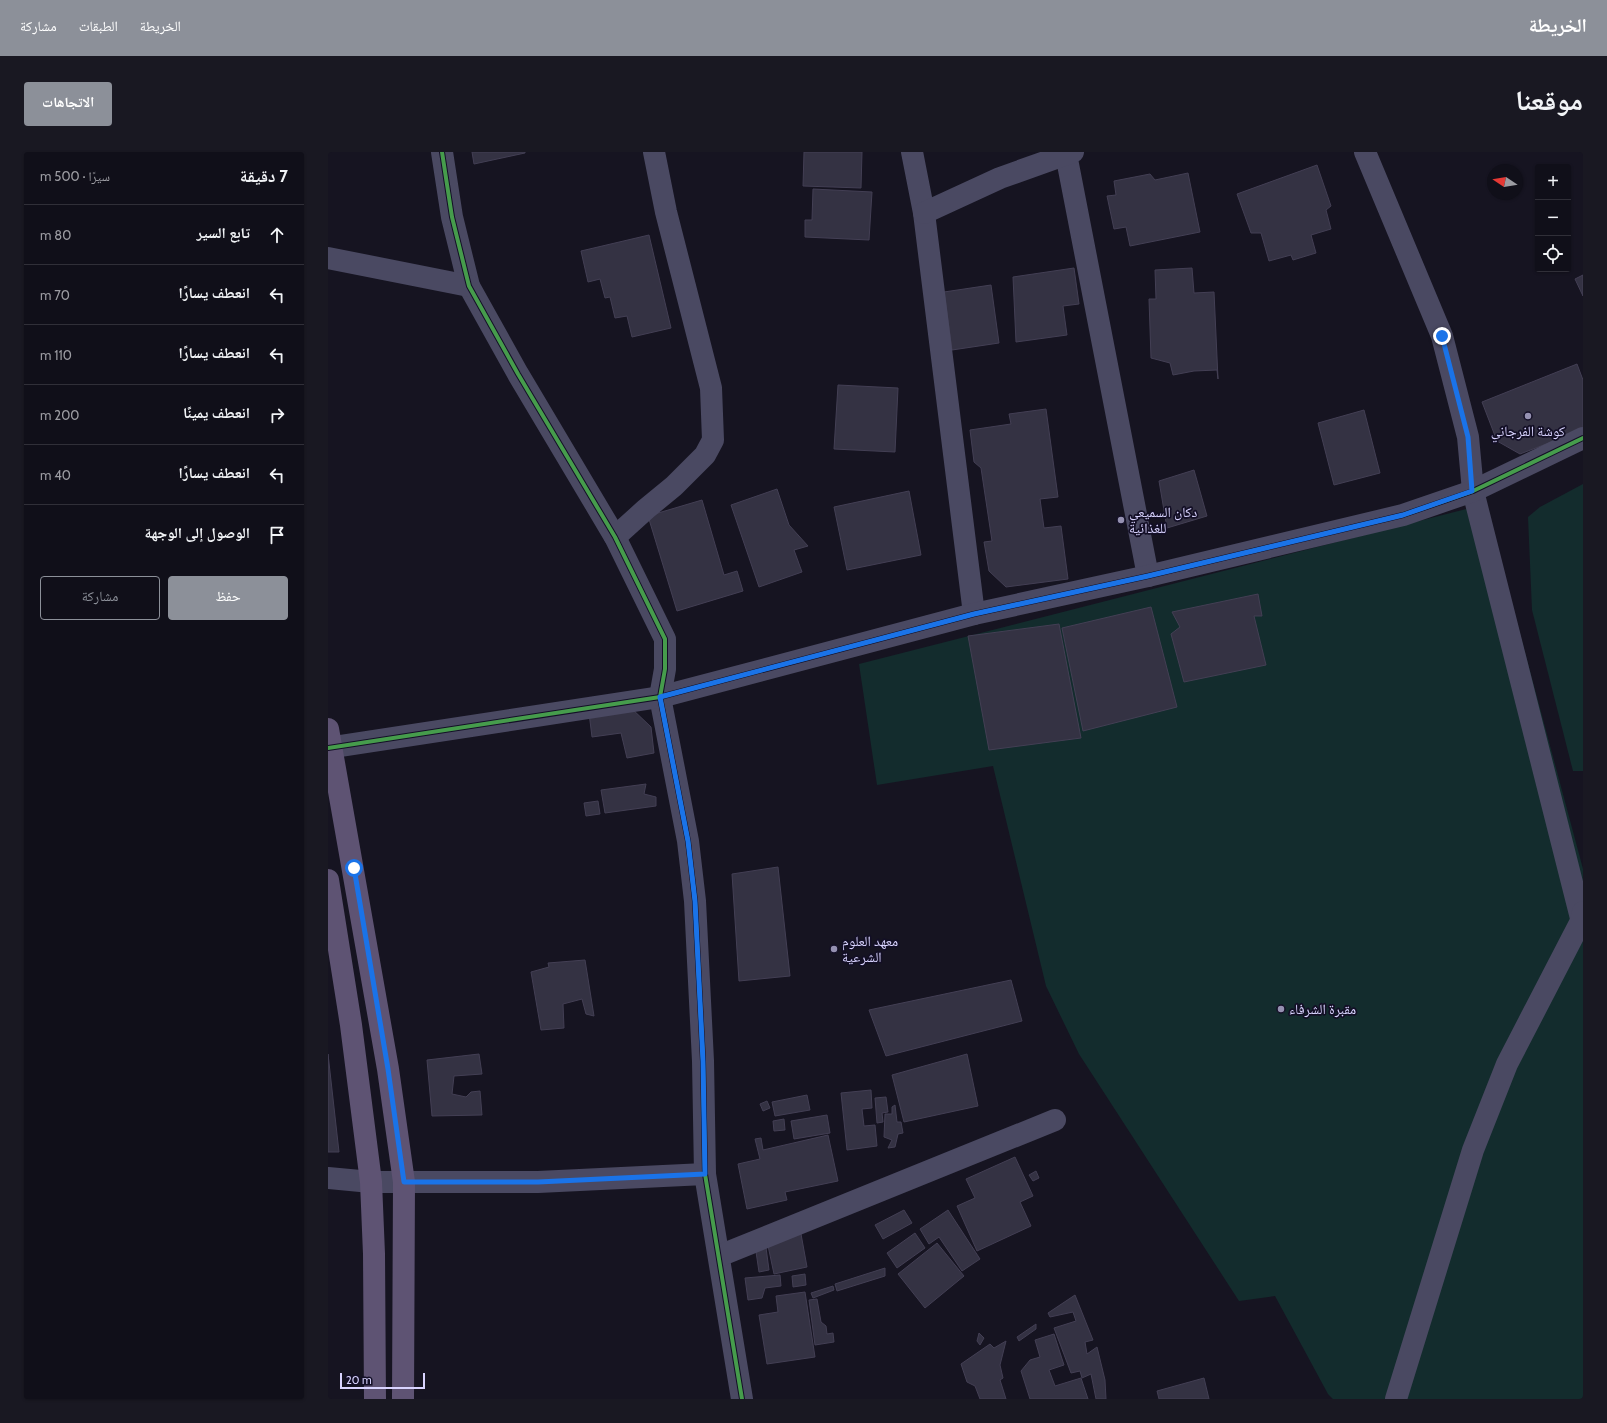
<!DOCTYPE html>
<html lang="ar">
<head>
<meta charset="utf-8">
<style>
  :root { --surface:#100f19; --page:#191822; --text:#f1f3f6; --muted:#9c9ca2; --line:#302f38; --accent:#8c9099 }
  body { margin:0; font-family:Cabin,"Noto Naskh Arabic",sans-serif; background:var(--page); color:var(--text); direction:rtl }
  .controls { position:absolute; right:12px; top:12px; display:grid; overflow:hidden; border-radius:4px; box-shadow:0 1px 3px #0004 }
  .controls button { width:36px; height:36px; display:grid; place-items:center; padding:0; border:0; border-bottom:1px solid var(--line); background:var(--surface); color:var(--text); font:20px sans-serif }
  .compass { position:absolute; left:1159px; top:12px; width:36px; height:36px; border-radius:50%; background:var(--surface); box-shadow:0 1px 3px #0004; rotate:282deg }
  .scale { position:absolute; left:12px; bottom:10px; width:85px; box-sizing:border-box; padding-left:4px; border:2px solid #d9d4ff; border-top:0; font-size:11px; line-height:14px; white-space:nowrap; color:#d9d4ff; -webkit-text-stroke:3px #130f26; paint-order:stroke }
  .stop { position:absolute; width:12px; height:12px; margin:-9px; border:3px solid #1a73e8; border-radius:50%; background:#fff }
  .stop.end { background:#1a73e8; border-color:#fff; box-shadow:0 1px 4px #0008 }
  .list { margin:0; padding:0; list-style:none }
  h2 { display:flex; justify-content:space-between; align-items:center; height:52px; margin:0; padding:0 16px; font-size:17px }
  h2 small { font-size:13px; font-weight:400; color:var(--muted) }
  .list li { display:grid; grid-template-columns:26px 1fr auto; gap:12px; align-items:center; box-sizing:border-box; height:60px; padding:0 16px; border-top:1px solid var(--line) }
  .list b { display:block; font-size:15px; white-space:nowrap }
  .list em { font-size:13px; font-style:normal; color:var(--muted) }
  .actions { display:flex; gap:8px; padding:12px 16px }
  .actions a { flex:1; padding:9px 0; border:1px solid var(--accent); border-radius:4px; text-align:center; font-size:14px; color:var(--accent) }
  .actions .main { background:var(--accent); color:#fff }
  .icon { flex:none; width:22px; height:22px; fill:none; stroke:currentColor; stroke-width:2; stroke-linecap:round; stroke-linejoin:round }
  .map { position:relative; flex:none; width:1255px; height:1247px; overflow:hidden; direction:ltr; border-radius:4px }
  header { display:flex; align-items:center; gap:24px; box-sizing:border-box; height:56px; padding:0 20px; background:var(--accent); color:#fff }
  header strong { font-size:19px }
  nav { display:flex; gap:22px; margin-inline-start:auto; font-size:14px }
  .intro { display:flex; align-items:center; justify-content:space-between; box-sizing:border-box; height:96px; padding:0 24px }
  h1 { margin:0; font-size:28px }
  .button { padding:10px 18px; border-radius:4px; background:var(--accent); color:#fff; font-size:14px; font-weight:700 }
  main { display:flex; gap:24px; padding:0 24px }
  aside { flex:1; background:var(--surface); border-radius:4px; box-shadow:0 1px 3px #0004 }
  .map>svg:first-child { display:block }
</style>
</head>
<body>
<header>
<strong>الخريطة</strong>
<nav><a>الخريطة</a><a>الطبقات</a><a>مشاركة</a></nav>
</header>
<div class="intro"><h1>موقعنا</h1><a class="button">الاتجاهات</a></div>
<main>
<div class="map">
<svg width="1255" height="1247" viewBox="0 0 1255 1247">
  <rect width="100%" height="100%" fill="#161421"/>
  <g fill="#132c2d">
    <polygon points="1255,332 1255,619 1245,619 1204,458 1200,365 1212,355"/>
    <polygon points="1154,353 1175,418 1255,717 1255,1247 1005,1247 1000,1242 947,1144 911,1149 751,902 718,834 665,614 549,633 531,512"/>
  </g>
  <g fill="#343243" stroke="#433f54">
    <polygon points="144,0 197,0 197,1 146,12"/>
    <polygon points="476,0 534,0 533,36 475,34"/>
    <polygon points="989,13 1003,54 998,58 1003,77 983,83 988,101 965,108 963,103 941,109 933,81 923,81 909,42"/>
    <polygon points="860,21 872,80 802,94 798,75 786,77 779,44 788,43 786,29 822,22 827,28"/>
    <polygon points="485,37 544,40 541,88 477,85 477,68 484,68"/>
    <polygon points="321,83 343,176 304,185 299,164 287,166 282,145 277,146 272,127 260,130 253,99"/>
    <polygon points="746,116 751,152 735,154 739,183 688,190 685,125"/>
    <polygon points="864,116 866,141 886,140 890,227 889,218 866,219 845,223 842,211 823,206 821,147 828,147 827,118"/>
    <polygon points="1255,123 1255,144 1247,127"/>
    <polygon points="663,133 671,191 624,198 616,140"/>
    <polygon points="1249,212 1255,228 1255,278 1192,302 1169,289 1154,250"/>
    <polygon points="510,233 570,236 567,300 506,297"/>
    <polygon points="718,257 730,345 712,347 716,376 733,374 740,427 678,435 661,419 656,390 664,389 653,316 646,310 642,278 683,272 681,262"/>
    <polygon points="1036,258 1052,321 1006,333 990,271"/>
    <polygon points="866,318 879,364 839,376 831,329"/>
    <polygon points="449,337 461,373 480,394 466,398 474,420 431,435 403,353"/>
    <polygon points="581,339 593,403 519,418 506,355"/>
    <polygon points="374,348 396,423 409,419 415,439 349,459 320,364"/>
    <polygon points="930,442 934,464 926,464 938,513 856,530 843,482 852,475 844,460"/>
    <polygon points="823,455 849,555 755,579 734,476"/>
    <polygon points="731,472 753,586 661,598 640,484"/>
    <polygon points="301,554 323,575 326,601 299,606 293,581 264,585 261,561"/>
    <polygon points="318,632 316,642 328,645 328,654 277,661 273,638"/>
    <polygon points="270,649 272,662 258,664 256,651"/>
    <polygon points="450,715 462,824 411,829 404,722"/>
    <polygon points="257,808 266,864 258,862 254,847 235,852 236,876 213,878 203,820 221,815 220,811"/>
    <polygon points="683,828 694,869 558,904 541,858"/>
    <polygon points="0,902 11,1000 0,1000"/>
    <polygon points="151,902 154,922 126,924 124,942 138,945 143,940 152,939 154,963 104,964 99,908"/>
    <polygon points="639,902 650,954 576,970 564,923"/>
    <polygon points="543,938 544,956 534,957 536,974 547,973 549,994 519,998 513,941"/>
    <polygon points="479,943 482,958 447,964 444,950"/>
    <polygon points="558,945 560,960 554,961 555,970 549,971 547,946"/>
    <polygon points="439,949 442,956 435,959 432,952"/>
    <polygon points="567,953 569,970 573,970 575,981 570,982 567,995 560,996 564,988 556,985 557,962 564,962 564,955"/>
    <polygon points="499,963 502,981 466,987 463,969"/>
    <polygon points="456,967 457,978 446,979 445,969"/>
    <polygon points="500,983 510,1029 457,1040 459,1048 419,1057 410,1012 432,1007 427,987 433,986 435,998"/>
    <polygon points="687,1005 705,1044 692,1050 703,1074 649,1099 629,1054 647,1046 638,1027"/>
    <polygon points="708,1019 711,1026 705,1029 701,1023"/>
    <polygon points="576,1058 584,1071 555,1087 547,1073"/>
    <polygon points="620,1058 652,1107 634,1119 611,1085 601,1092 592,1077"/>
    <polygon points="587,1081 597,1096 569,1116 559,1101"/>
    <polygon points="473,1082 479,1115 446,1122 439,1089"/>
    <polygon points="437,1088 441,1118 431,1120 427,1093"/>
    <polygon points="609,1091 636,1124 597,1156 570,1122"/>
    <polygon points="557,1116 557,1124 509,1139 507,1132"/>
    <polygon points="477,1122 478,1133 465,1135 464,1124"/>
    <polygon points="452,1123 453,1134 437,1136 434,1146 420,1148 417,1126"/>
    <polygon points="505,1134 506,1138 485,1146 483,1141"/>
    <polygon points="477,1140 487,1205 439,1212 431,1163 450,1160 448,1144"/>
    <polygon points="747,1143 765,1188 757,1190 759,1202 769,1195 777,1228 778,1247 768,1247 763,1222 754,1226 752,1219 743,1221 726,1176 748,1169 745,1160 722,1165 720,1161"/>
    <polygon points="489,1147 493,1170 498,1174 499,1182 505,1181 506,1190 487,1193 481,1148"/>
    <polygon points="708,1172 708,1177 691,1189 689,1185"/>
    <polygon points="651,1181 656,1186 652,1193 649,1189"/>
    <polygon points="726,1182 736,1213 721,1218 727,1234 753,1226 760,1247 702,1247 693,1219 702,1208 712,1205 707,1188"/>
    <polygon points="678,1189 672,1213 675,1226 672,1228 678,1247 652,1247 647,1234 639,1230 633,1212 662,1192 666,1196"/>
    <polygon points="876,1226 881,1247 831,1247 829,1239"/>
  </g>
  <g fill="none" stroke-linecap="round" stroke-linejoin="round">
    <g stroke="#4a4962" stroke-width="22">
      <polyline points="114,0 124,65 141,134 190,222 287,385 337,487 337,517 332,545 360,689 367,749 375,909 377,1022 414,1247"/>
      <polyline points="584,0 596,61 646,462"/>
      <polyline points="1037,0 1114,184 1140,285 1145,339 1255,774"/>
      <polyline points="738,2 820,424"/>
      <polyline points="596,61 672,26 745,0"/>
      <polyline points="0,106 141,134"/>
      <polyline points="287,385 318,357 346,334 377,303 385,288 383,236 338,60 326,0"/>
      <polyline points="0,596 332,545 646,462 820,424 1075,363 1145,339 1255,286"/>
      <polyline points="0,1026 43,1030 210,1030 377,1022"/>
      <polyline points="391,1104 727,968"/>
      <polyline points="1068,1247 1145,998 1179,912 1253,769 1255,760"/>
    </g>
    <g stroke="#5e5373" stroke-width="22">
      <polyline points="0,577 60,917 76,1030 75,1247"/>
      <polyline points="0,728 23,873 43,1030 46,1102 47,1247"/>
    </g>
    <defs>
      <g id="cycleway">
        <polyline points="114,0 124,65 141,134 190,222 287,385 337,487 337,517 332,545 360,689 367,749 375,909 377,1022 414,1247"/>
        <polyline points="0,596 332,545 646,462 820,424 1075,363 1145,339 1255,286"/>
      </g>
    </defs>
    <use href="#cycleway" stroke="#130f26" stroke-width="6"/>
    <use href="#cycleway" stroke="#469c4c" stroke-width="4"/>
  </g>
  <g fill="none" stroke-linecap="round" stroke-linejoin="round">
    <polyline stroke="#1a73e8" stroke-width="5" points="26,716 60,917 76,1030 210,1030 377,1022 375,909 367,749 360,689 332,545 646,462 820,424 1075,363 1144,339 1140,285 1114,184"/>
  </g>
  <g fill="#9591b1" stroke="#130f26" stroke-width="1.5">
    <circle cx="1200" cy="264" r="4"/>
    <circle cx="793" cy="368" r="4"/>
    <circle cx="506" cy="797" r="4"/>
    <circle cx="953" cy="857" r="4"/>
  </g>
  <g text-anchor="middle" stroke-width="3.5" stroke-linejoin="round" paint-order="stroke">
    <g font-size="14" fill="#d9d4ff" stroke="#130f26" text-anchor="start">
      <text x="1200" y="284" text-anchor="middle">كوشة الفرجاني</text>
      <text x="801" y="365">دكان السميعي<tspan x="801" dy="16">للغذائية</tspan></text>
      <text x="514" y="794">معهد العلوم<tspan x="514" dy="16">الشرعية</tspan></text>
      <text x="961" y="862">مقبرة الشرفاء</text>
    </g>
  </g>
</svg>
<div class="controls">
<button>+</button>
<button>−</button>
<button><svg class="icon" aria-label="locate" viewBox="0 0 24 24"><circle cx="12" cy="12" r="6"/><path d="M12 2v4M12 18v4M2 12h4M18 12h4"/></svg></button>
</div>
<svg class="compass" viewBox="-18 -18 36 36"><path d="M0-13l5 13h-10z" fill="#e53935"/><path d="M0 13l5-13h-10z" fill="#9c9ca2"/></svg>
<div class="scale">20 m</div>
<div class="stop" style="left:26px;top:716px"></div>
<div class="stop end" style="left:1114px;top:184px"></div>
</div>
<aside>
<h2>7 دقيقة<small>سيرًا · 500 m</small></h2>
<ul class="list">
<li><svg class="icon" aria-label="ahead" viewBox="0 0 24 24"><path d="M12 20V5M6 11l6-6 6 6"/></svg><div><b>تابع السير</b></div><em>80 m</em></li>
<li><svg class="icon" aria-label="left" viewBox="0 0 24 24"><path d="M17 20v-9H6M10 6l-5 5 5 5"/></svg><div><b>انعطف يسارًا</b></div><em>70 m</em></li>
<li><svg class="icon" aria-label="left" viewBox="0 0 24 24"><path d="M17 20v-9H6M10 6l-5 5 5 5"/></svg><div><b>انعطف يسارًا</b></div><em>110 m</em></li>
<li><svg class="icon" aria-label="right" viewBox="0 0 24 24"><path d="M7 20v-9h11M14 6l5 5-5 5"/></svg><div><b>انعطف يمينًا</b></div><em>200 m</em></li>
<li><svg class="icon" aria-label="left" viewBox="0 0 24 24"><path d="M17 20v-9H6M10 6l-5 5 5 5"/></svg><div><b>انعطف يسارًا</b></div><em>40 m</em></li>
<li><svg class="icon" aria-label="arrive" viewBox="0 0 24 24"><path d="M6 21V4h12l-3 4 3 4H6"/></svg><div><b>الوصول إلى الوجهة</b></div></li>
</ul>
<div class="actions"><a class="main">حفظ</a><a>مشاركة</a></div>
</aside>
</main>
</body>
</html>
